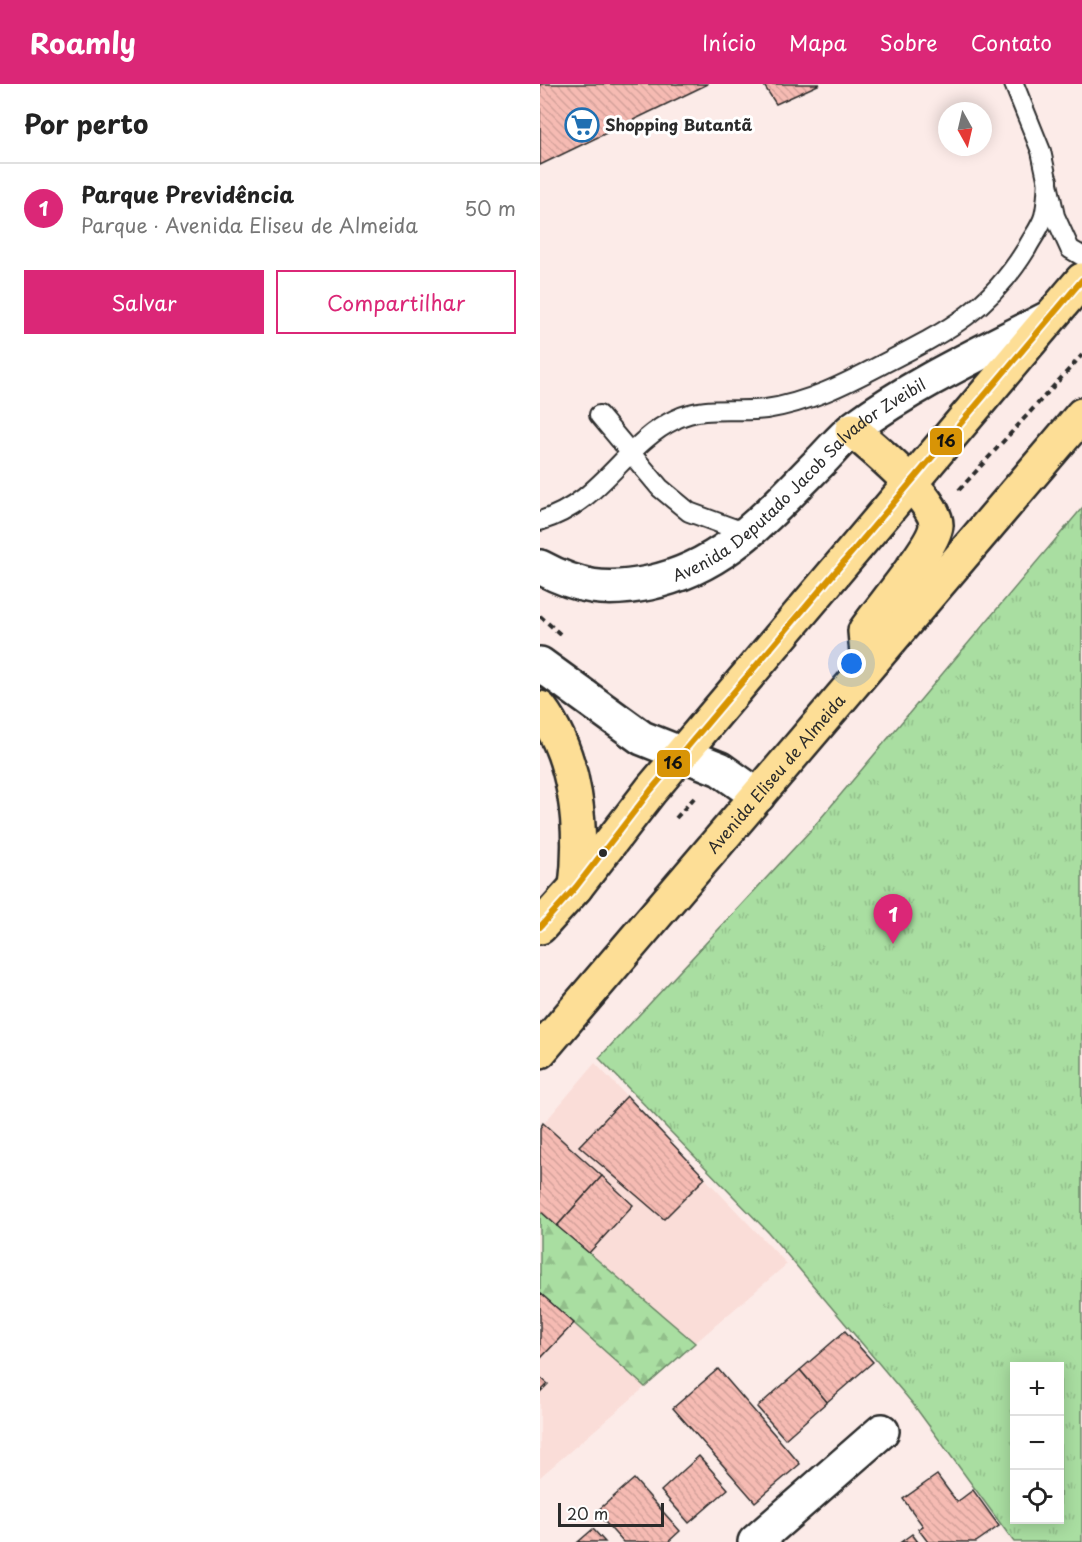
<!DOCTYPE html>
<html lang="pt">
<head>
<meta charset="utf-8">
<style>
  :root { --surface:#fff; --page:#f2f2f2; --text:#222; --muted:#767676; --line:#e0e0e0; --accent:#db2777 }
  body { margin:0; font-family:"Playpen Sans",sans-serif; background:var(--page); color:var(--text) }
  .controls { position:absolute; right:18px; bottom:18px; display:grid; overflow:hidden; border-radius:0px; box-shadow:0 3px 15px #0003 }
  .controls button { width:54px; height:54px; display:grid; place-items:center; padding:0; border:0; border-bottom:2px solid var(--line); background:var(--surface); color:var(--text); font:30px sans-serif }
  .compass { position:absolute; left:398px; top:18px; width:54px; height:54px; border-radius:50%; background:var(--surface); box-shadow:0 3px 15px #0003; rotate:172deg }
  .scale { position:absolute; left:18px; bottom:15px; width:106px; box-sizing:border-box; padding-left:6px; border:3px solid #2b2b2b; border-top:0; font-size:16px; line-height:21px; white-space:nowrap; color:#2b2b2b; -webkit-text-stroke:4px #fff; paint-order:stroke }
  .you { position:absolute; left:312px; top:580px; width:21px; height:21px; margin:-15px; border:4px solid #fff; border-radius:50%; background:#1a73e8; box-shadow:0 0 0 9px #1a73e833 }
  .badge { display:grid; place-items:center; width:39px; height:39px; border-radius:50%; background:var(--accent); color:#fff; font-size:20px; font-weight:700 }
  .pin { position:absolute; translate:-50% -50px; filter:drop-shadow(0 2px 3px #0008) }
  .pin::after { content:''; position:absolute; top:32px; width:21px; height:18px; background:inherit; clip-path:polygon(0 0,100% 0,50% 100%) }
  .list { margin:0; padding:0; list-style:none }
  h2 { display:flex; justify-content:space-between; align-items:center; height:78px; margin:0; padding:0 24px; font-size:26px }
  h2 small { font-size:20px; font-weight:400; color:var(--muted) }
  .list li { display:grid; grid-template-columns:39px 1fr auto; gap:18px; align-items:center; box-sizing:border-box; height:90px; padding:0 24px; border-top:2px solid var(--line) }
  .list b { display:block; font-size:22px; white-space:nowrap }
  .list p { margin:0; font-size:20px; white-space:nowrap; color:var(--muted) }
  .list em { font-size:20px; font-style:normal; color:var(--muted) }
  .actions { display:flex; gap:12px; padding:18px 24px }
  .actions a { flex:1; padding:14px 0; border:2px solid var(--accent); border-radius:0px; text-align:center; font-size:21px; color:var(--accent) }
  .actions .main { background:var(--accent); color:#fff }
  .icon { flex:none; width:33px; height:33px; fill:none; stroke:currentColor; stroke-width:2; stroke-linecap:round; stroke-linejoin:round }
  .map { position:relative; flex:none; width:542px; height:1458px; overflow:hidden }
  header { display:flex; align-items:center; gap:36px; box-sizing:border-box; height:84px; padding:0 30px; background:var(--accent); color:#fff }
  header strong { font-size:28px }
  nav { display:flex; gap:33px; margin-inline-start:auto; font-size:21px }
  main { display:flex }
  aside { flex:1; background:var(--surface) }
  .map>svg:first-child { display:block }
</style>
</head>
<body>
<header>
<strong>Roamly</strong>
<nav><a>Início</a><a>Mapa</a><a>Sobre</a><a>Contato</a></nav>
</header>
<main>
<aside>
<h2>Por perto<small></small></h2>
<ul class="list">
<li><span class="badge">1</span><div><b>Parque Previdência</b><p>Parque · Avenida Eliseu de Almeida</p></div><em>50 m</em></li>
</ul>
<div class="actions"><a class="main">Salvar</a><a>Compartilhar</a></div>
</aside>
<div class="map">
<svg width="542" height="1458" viewBox="0 0 542 1458">
  <defs>
    <pattern id="forest-firs" width="22" height="20" patternUnits="userSpaceOnUse" patternTransform="scale(1.5)"><rect width="22" height="20" fill="#a9dea1"/><path d="M5 1l3.5 6h-7zM16 11l3.5 6h-7z" fill="#92bf8b"/></pattern>
    <pattern id="park-tufts" width="24" height="20" patternUnits="userSpaceOnUse" patternTransform="scale(1.5)"><rect width="24" height="20" fill="#a9dea1"/><path d="M3 7l-1-3M5 7V3M7 7l1-3M15 17l-1-3M17 17v-4M19 17l1-3" fill="none" stroke="#92bf8b"/></pattern>
    <pattern id="building-back-hatch" width="6" height="6" patternUnits="userSpaceOnUse" patternTransform="scale(1.5)"><rect width="6" height="6" fill="#f6bbb3"/><path d="M-1 5l2 2M0 0l6 6M5-1l2 2" fill="none" stroke="#d3a19a"/></pattern>
  </defs>
  <rect width="100%" height="100%" fill="#fcebe8"/>
  <filter id="ink" filterUnits="userSpaceOnUse"><feTurbulence type="fractalNoise" baseFrequency=".0167" numOctaves="2"/><feDisplacementMap in="SourceGraphic" scale="12" xChannelSelector="R" yChannelSelector="G"/><feConvolveMatrix kernelMatrix="1 2 1 2 8 2 1 2 1" color-interpolation-filters="sRGB"/></filter>
  <g filter="url(#ink)">
    <g fill="#faddd8">
      <polygon points="55,979 247,1180 155,1259 0,1127 0,1044"/>
      <polygon points="0,1209 105,1303 0,1393"/>
    </g>
    <polygon fill="url(#forest-firs)" stroke="#6a8466" stroke-width="1.5" points="0,1127 155,1259 105,1303 0,1209"/>
    <path fill="url(#park-tufts)" stroke="#6a8466" stroke-width="1.5" fill-rule="evenodd" d="M542,424V1458H474L373,1320L228,1148L59,974L270,747ZM475,1282H520V1436H475Z"/>
    <g fill="url(#building-back-hatch)" stroke="#2b2b2b" stroke-width="1.5">
      <polygon points="0,0 168,0 0,81"/>
      <polygon points="223,0 280,0 236,20"/>
      <polygon points="87,1012 165,1094 124,1135 39,1062"/>
      <polygon points="3,1039 62,1092 17,1142 0,1127 0,1044"/>
      <polygon points="62,1092 93,1121 49,1169 17,1142"/>
      <polygon points="0,1209 34,1239 0,1275"/>
      <polygon points="305,1247 333,1278 287,1318 260,1286"/>
      <polygon points="178,1285 260,1380 215,1418 133,1324"/>
      <polygon points="260,1286 287,1318 245,1355 217,1323"/>
      <polygon points="0,1293 8,1300 0,1308"/>
      <polygon points="159,1372 188,1405 149,1439 121,1407"/>
      <polygon points="397,1391 417,1418 433,1406 459,1442 436,1458 388,1458 378,1445 383,1442 363,1415"/>
      <polygon points="94,1395 140,1447 128,1458 83,1458 56,1428"/>
      <polygon points="53,1445 65,1458 38,1458"/>
      <polygon points="372,1450 378,1458 361,1458"/>
    </g>
    <g fill="none" stroke-linecap="round" stroke-linejoin="round">
      <defs>
        <g id="service">
          <polyline points="474,0 501,67 515,132 530,165 542,172"/>
          <polyline points="59,331 120,404 149,428 209,450"/>
          <path d="M0,437C63,418 83,360 136,335C164,321 197,329 226,325C267,319 305,300 341,281C405,248 448,228 487,164C492,154 501,143 504,132C507,121 507,107 508,96"/>
        </g>
        <polyline id="minor" points="215,1458 342,1347"/>
        <g id="secondary">
          <path id="s1" d="M0,483C39,504 66,508 109,499C185,483 227,431 280,378C291,367 302,353 315,343C375,299 443,268 509,234"/>
          <polyline points="0,580 102,654 180,685 218,712"/>
        </g>
        <g id="primary">
          <path d="M312,346C330,361 397,416 396,441C395,462 339,526 325,547L328,581"/>
          <path d="M0,624C37,673 43,745 36,803"/>
          <polyline points="0,843 36,803 111,706 542,196"/>
          <path id="s2" d="M0,967L542,331"/>
        </g>
      </defs>
      <use href="#service" stroke="#2b2b2b" stroke-width="22"/>
      <use href="#minor" stroke="#2b2b2b" stroke-width="38"/>
      <use href="#secondary" stroke="#2b2b2b" stroke-width="38"/>
      <use href="#primary" stroke="#2b2b2b" stroke-width="38"/>
      <g stroke="#2b2b2b" stroke-width="4" stroke-dasharray="6 4.5" stroke-linecap="butt">
        <polyline points="419,406 542,271"/>
        <polyline points="0,532 20,550"/>
        <polyline points="136,734 155,713"/>
      </g>
      <use href="#service" stroke="#fff" stroke-width="18"/>
      <use href="#minor" stroke="#fff" stroke-width="33"/>
      <use href="#secondary" stroke="#fff" stroke-width="33"/>
      <use href="#primary" stroke="#fdde96" stroke-width="33"/>
      <defs>
        <polyline id="bus-1" points="0,843 36,803 111,706 542,196"/>
      </defs>
      <use href="#bus-1" stroke="#fff" stroke-width="10"/>
      <use href="#bus-1" stroke="#d89406" stroke-width="6"/>
    </g>
  </g>
  <defs>
    <symbol id="supermarket-ring" viewBox="-11 -11 22 22"><circle r="9.5" fill="#fff" stroke="#1f6fb2" stroke-width="1.5"/><path d="M-6-5.5h2.5l.6 2H6L4.5 2H-2.5L-4.4-4H-6ZM-1.5 3.2a1.3 1.3 0 1 0 .1 0ZM3 3.2a1.3 1.3 0 1 0 .1 0Z" fill="#1f6fb2"/></symbol>
  </defs>
  <g fill-rule="evenodd">
    <use href="#supermarket-ring" x="23" y="22" width="38" height="38"/>
  </g>
  <circle fill="#2b2b2b" stroke="#fff" stroke-width="2" cx="63" cy="769" r="5"/>
  <g text-anchor="middle" stroke-width="6" stroke-linejoin="round" paint-order="stroke">
    <g font-size="16" font-weight="bold" fill="#2b2b2b" stroke="#fff" text-anchor="start">
      <text x="65" y="47">Shopping Butantã</text>
    </g>
    <g font-size="16" fill="#2b2b2b" stroke="#fff">
      <text dy="6" stroke="none"><textPath href="#s1" startOffset="298">Avenida Deputado Jacob Salvador Zveibil</textPath></text>
      <text dy="6" stroke="none"><textPath href="#s2" startOffset="364">Avenida Eliseu de Almeida</textPath></text>
    </g>
  </g>
  <g stroke="#fff" stroke-width="2">
    <rect x="389" y="343" width="34" height="29" rx="6" fill="#d89406"/>
    <rect x="116" y="665" width="35" height="29" rx="6" fill="#d89406"/>
  </g>
  <g font-size="16" text-anchor="middle" font-weight="bold" fill="#111">
    <text x="406" y="363">16</text>
    <text x="133" y="685">16</text>
  </g>
</svg>
<div class="controls">
<button>+</button>
<button>−</button>
<button><svg class="icon" aria-label="locate" viewBox="0 0 24 24"><circle cx="12" cy="12" r="6"/><path d="M12 2v4M12 18v4M2 12h4M18 12h4"/></svg></button>
</div>
<svg class="compass" viewBox="-18 -18 36 36"><path d="M0-13l5 13h-10z" fill="#e53935"/><path d="M0 13l5-13h-10z" fill="#767676"/></svg>
<div class="scale">20 m</div>
<div class="you"></div>
<div class="pin badge" style="left:353px;top:860px">1</div>
</div>
</main>
</body>
</html>
